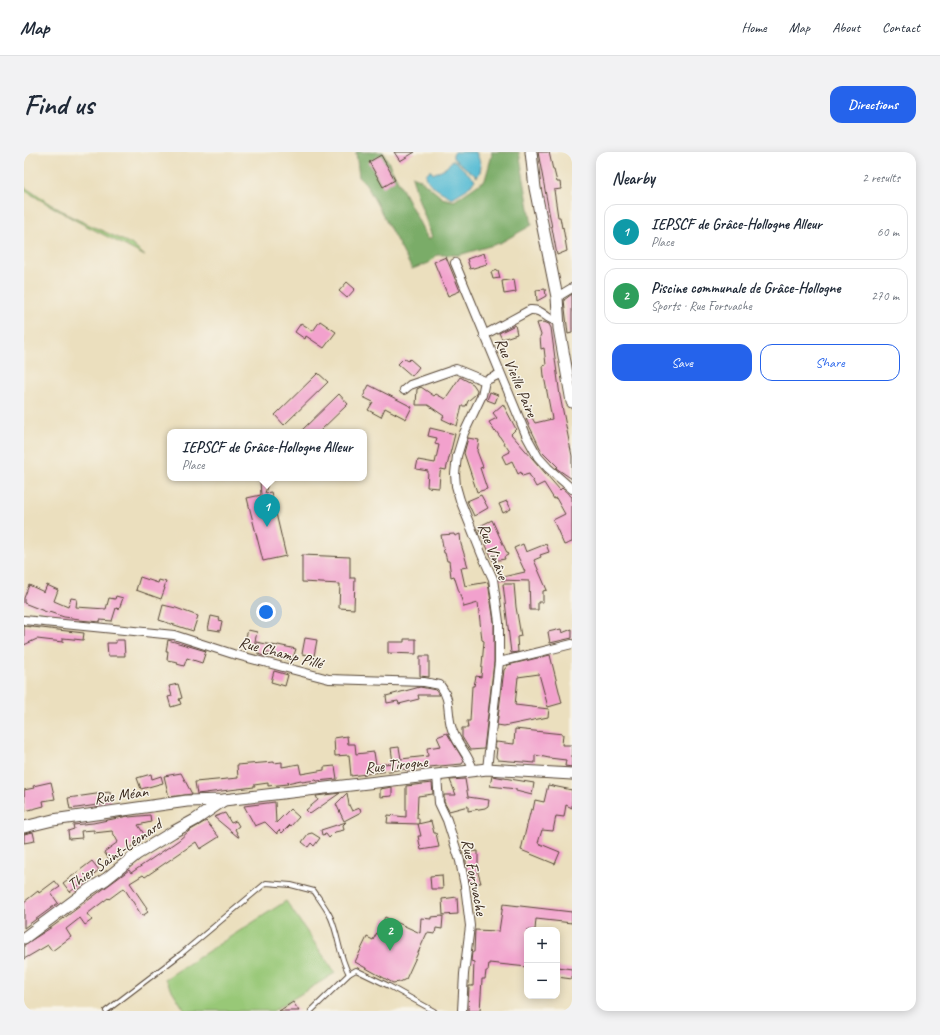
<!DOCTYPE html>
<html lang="en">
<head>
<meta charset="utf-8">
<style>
  :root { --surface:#fff; --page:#f2f2f3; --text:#1f2937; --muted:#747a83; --line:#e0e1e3; --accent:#2563eb }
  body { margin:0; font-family:Caveat,sans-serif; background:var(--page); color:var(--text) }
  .controls { position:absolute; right:12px; bottom:12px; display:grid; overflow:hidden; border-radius:8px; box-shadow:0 2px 10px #0003 }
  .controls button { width:36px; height:36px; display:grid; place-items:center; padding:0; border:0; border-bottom:1px solid var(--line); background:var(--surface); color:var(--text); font:20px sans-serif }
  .you { position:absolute; left:242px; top:460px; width:14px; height:14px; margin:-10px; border:3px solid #fff; border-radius:50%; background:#1a73e8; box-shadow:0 0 0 6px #1a73e833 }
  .badge { display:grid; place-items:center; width:26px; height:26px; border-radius:50%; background:var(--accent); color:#fff; font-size:13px; font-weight:700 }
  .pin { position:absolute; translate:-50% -33px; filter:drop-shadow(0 1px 2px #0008) }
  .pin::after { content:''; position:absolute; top:21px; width:14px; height:12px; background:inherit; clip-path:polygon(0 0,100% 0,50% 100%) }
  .popup { position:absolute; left:143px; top:277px; width:200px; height:52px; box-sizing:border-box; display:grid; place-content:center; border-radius:8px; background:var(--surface); filter:drop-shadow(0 1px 3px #0005); font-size:13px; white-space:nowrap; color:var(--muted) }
  .popup b { font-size:15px; color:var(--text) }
  .popup::after { content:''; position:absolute; left:50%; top:100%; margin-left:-8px; border:8px solid transparent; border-top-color:var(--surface) }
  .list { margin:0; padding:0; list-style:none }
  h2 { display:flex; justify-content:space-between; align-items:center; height:52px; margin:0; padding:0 16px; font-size:17px }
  h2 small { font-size:13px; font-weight:400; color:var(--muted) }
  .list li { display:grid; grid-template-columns:26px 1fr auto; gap:12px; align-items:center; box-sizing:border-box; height:56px; margin:0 8px 8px; padding:0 8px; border:1px solid var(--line); border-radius:12px }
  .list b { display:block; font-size:15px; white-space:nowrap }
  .list p { margin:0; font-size:13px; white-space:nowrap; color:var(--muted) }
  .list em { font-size:13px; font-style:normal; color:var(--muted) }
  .actions { display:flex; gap:8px; padding:12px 16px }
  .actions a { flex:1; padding:9px 0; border:1px solid var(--accent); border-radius:12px; text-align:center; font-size:14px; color:var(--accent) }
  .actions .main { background:var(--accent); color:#fff }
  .map { position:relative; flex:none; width:548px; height:859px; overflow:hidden; border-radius:12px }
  header { display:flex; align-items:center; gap:24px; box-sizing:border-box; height:56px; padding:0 20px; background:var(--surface); border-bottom:1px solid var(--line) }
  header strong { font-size:19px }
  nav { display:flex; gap:22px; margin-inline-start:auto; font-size:14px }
  .intro { display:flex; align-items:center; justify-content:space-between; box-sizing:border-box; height:96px; padding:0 24px }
  h1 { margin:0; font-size:28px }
  .button { padding:10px 18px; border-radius:12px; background:var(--accent); color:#fff; font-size:14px; font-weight:700 }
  main { display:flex; gap:24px; padding:0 24px }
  aside { flex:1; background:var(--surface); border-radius:12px; box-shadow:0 2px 10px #0003 }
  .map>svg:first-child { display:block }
</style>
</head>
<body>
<header>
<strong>Map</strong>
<nav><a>Home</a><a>Map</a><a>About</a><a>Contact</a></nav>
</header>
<div class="intro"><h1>Find us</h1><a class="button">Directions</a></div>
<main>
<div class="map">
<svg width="548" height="859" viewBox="0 0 548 859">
  <rect width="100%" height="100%" fill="#f7f3e8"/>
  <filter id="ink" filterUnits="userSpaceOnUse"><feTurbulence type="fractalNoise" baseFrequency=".025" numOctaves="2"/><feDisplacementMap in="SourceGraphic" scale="8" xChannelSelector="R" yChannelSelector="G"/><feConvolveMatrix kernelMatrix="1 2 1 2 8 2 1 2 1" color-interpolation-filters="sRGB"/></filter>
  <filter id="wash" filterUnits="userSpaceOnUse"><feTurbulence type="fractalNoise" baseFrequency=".012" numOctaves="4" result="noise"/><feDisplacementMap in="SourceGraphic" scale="16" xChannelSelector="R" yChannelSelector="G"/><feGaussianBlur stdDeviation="0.9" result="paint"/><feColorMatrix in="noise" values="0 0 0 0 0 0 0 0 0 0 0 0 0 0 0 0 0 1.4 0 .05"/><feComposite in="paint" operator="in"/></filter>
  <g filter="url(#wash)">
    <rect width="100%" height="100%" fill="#ebdfbe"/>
    <g fill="#98c877" stroke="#6a794a">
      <polygon points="0,35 46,64 107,92 121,104 49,67 0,38"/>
      <polygon points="262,749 311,821 249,859 161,859 141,827"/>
    </g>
    <polygon fill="#7aac68" stroke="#5a6b43" points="332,0 359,0 404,87 408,85 393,43 388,24 396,27 418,46 430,49 461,28 468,3 467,0 495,0 508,73 476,91 435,103 413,103 405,111 388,117 342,32 335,25"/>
    <g fill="#56bcd4" stroke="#487379">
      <path d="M431,0H452C456,10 460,16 453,25L429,6V2Z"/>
      <path d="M428,8L432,10L451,28L443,37L428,46C419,40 402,34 402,22L405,19H407L409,22L423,15Z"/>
    </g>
    <g id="blocks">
      <g fill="#f2a1cd">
        <polygon points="370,0 391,0 376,9"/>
        <polygon points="514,0 525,0 529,18 530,18 533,30 536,30 537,37 530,38 534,65 536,65 538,76 539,75 543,99 533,103"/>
        <polygon points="357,3 371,28 359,35 345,10"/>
        <polygon points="460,101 463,112 446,117 443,107"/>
        <polygon points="422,105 436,139 424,144 410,110"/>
        <polygon points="474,118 476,126 469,127 467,120"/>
        <polygon points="490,127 492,140 480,142 478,129"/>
        <polygon points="323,130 331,137 323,146 315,139"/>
        <polygon points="521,137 522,144 513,149 512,138"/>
        <polygon points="548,142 548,181 544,182 540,148"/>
        <polygon points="296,169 312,180 300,196 282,184 281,187 271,180 277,171 289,179"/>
        <polygon points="520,170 525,172 527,176 536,244 548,304 548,327 532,316 534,315 517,298 502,267 507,264 511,271 528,267 520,224 519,214 522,213 520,196 517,197 516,184 517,183 513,171"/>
        <polygon points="491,173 493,182 478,187 475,181"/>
        <polygon points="380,206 384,209 386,207 395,215 388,224 374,212"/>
        <polygon points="294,221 304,230 260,273 251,263"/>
        <polygon points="436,225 449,232 453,238 452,242 444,249 442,254 438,254 433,274 418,267 420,264 404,253 392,253 393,237 397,235 410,244 412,242 421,247"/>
        <polygon points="345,233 388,255 382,267 361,256 357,265 344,258 349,250 339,245"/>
        <polygon points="466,240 474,243 471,251 463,248"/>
        <polygon points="315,242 324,252 295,280 276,280"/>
        <polygon points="479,252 492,277 487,282 536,338 538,336 548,345 548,390 540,393 529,368 541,362 532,346 530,347 520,331 512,335 505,322 498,324 497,320 494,322 488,309 482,312 478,304 486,300 472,279 471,280 465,270 473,266 469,261"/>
        <polygon points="406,276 431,282 422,318 417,317 416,321 415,336 403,335 404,319 392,317 394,308 411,311 415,293 411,292 413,286 404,284"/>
        <polygon points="444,286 455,288 453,299 459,315 456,316 463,337 453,340 440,301"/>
        <polygon points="237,326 246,326 241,341 247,340 262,404 239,409 223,346 237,343 236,329"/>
        <polygon points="457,343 464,356 450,364 443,349"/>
        <polygon points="483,349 487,357 479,361 475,352"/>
        <polygon points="468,368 484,403 480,405 481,407 469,409 454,375"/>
        <polygon points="430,382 431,384 436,382 437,392 444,415 437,416 441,434 464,430 470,470 470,510 460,597 446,598 438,585 438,576 444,576 443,569 446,569 448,534 450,534 452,524 457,525 460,489 458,488 454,451 440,455 430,424 427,425 425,409 423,409 421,401 420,401 417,383"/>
        <polygon points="499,392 502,400 522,392 525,400 516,403 517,405 510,408 523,438 519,439 519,450 514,450 514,458 506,458 505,429 475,428 474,426 501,420 490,396"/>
        <polygon points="278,403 326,405 326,426 331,426 330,457 315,456 316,432 278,430"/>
        <polygon points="116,425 134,431 135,428 142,430 140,436 141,436 137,447 112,438"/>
        <polygon points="479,432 490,432 492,455 497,484 493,485 494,500 487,501"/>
        <polygon points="5,433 20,440 23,433 34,438 30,449 44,455 47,446 53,447 52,455 82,457 85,446 91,447 92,444 99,446 95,457 92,456 88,469 76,468 76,470 55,468 56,467 40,465 25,460 25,461 0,451 0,446"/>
        <polygon points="139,453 152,456 174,464 169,479 135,468"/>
        <polygon points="187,464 196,466 195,468 198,469 196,479 184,477"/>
        <polygon points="0,474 60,481 59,488 39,486 39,490 13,487 0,493"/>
        <polygon points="537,477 538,481 548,477 548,486 526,491 524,480"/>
        <polygon points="224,478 233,480 230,494 220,491"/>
        <polygon points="281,486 293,488 290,504 278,502"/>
        <polygon points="380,487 392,487 392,502 364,501 364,490 380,490"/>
        <polygon points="92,488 100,488 101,504 84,504 83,491 92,491"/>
        <polygon points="144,488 182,499 178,511 163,506 160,514 153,512 154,510 143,508 144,499 142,499"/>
        <polygon points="232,490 253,494 254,493 272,497 268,509 241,500 240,504 234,502 234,499 231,498"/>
        <polygon points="526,503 538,551 524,555 515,522 494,525 491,553 525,557 524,565 480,574 473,573 480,518 484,513"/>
        <polygon points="396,504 405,504 405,525 396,524"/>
        <polygon points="250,519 264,523 261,534 247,530"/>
        <polygon points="154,532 158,546 155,547 157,552 147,555 144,545 148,544 145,534"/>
        <polygon points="396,535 412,538 416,543 394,543 395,547 375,552 374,549 363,551 362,544"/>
        <polygon points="491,577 539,582 538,593 548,593 548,615 541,614 542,608 525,606 511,603 511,611 474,608 472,605 473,596 471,596 472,590 490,592"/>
        <polygon points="423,581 440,609 438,612 405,615 381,618 381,617 327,624 325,603 311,604 310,586 323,584 324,592 331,592 332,602 350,600 352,613 369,611 367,596 375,595 377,607 404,604 403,596 417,594 413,585"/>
        <polygon points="250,610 250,611 258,610 258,615 275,612 277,622 300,618 300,615 311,614 313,627 293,629 292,628 278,630 277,628 263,631 264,632 244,634 244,631 230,633 230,635 173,642 171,630 214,626 213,613"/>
        <polygon points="157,621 168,642 145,645 140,624"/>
        <polygon points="127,622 128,627 137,624 139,631 117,637 113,626"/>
        <polygon points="468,624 510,631 508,643 492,639 492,637 466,634"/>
        <polygon points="441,627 444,645 465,648 464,654 461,656 444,659 444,654 425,659 420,650 420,643 432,643 426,628"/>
        <polygon points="27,630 31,647 19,649 20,654 1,659 0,638 10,636 9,634"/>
        <polygon points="408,631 409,642 394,644 393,666 395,666 395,672 363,671 364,663 382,665 382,634"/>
        <polygon points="524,633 548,638 548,656 542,653 540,665 532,664 529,679 518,678 514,691 536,700 531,712 497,698 507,657 509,658 511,648 520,650"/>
        <polygon points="368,635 368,644 356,645 356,637"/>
        <polygon points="86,640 87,651 46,657 44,646"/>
        <polygon points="316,641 286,662 282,658 294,648 292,644"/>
        <polygon points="323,641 325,653 328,659 336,656 337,660 320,669 312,652"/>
        <polygon points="251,650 252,671 266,657 275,665 267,674 266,673 258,681 255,678 253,680 253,682 241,670 231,674 220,654"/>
        <polygon points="201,661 207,671 212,669 215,674 211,677 215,685 214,685 190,665"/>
        <polygon points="126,663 127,670 114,673 122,685 99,700 87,710 80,700 94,690 88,679 70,681 70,678 57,679 58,686 45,687 44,679 50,677 49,673 69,671 104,664 105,665"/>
        <polygon points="182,669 195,685 176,697 172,690 121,725 119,723 106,731 123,756 122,757 124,760 118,764 100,736 85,747 84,746 63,762 68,768 61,773 56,766 42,777 47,785 28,799 24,793 0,807 0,793 28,775 105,718 107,721 155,688 165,679"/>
        <polygon points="407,669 410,681 412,681 415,695 397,698 394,684 397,684 394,672"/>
        <polygon points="322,670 319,673 320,678 311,680 305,686 302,682 298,683 297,678"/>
        <polygon points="9,680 11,689 0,691 0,682"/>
        <polygon points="288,681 296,686 290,694 287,691 284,695 278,690 284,682"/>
        <polygon points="454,699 454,721 457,731 446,731 442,711 442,700"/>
        <polygon points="68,709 75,718 46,740 39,731"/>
        <polygon points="418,723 419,737 407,737 406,724"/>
        <polygon points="31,729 36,735 27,741 34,751 0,776 0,750 14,739 15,741"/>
        <polygon points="433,745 434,762 419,763 418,747"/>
        <polygon points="479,752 548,760 548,771 512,767 511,778 503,778 503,815 465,811 464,819 462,819 461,827 458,827 456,859 444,859 445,834 449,834 450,810 447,809 448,800 450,800 451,778 475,779"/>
        <polygon points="419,764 418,777 412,776 411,782 403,781 382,827 376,830 369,831 331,810 343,785 349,788 361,765 396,781 397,766 407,767 407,765"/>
        <polygon points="533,815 548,817 548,827 533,825"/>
        <polygon points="269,850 275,859 255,859"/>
      </g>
    </g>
  </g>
  <g filter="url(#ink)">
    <use href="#blocks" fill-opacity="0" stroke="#554536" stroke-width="1"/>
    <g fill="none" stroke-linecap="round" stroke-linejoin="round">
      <defs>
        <g id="lane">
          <path d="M82,859L157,802L242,731L267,733L290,739C296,748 303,757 307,766C315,785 315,804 325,822"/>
          <polyline points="287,859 325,822 332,818 365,834 410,859"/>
        </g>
        <g id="street">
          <polyline points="431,111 503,285 514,305 524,316 548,337"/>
          <polyline points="533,145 548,136"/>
          <path d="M460,183L506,158C520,157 521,168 534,169"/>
          <polyline points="380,238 386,233 432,217 461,229"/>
          <path d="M0,468L150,483L209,502L305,527L400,530L416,533C427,547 423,559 427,574C431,591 445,602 449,618"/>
          <polyline points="475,510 548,492"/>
          <polyline points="463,617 475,510 475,470 469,427 458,403 436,348 432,334 431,322 433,304 440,281 458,243 461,229 476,222"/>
          <polyline points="413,623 415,651 423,668 436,709 441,734 446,774 440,822 438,859"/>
        </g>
        <g id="secondary">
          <polyline points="507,0 511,36 533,145 535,176 548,250"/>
          <polyline points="0,675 29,668 163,649 200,648 463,617 548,622"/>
          <polyline points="0,786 66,737 82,727 113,702 149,680 171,668 200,648"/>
        </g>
      </defs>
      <use href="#lane" stroke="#554536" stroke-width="6"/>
      <use href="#street" stroke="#554536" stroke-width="10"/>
      <use href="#secondary" stroke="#554536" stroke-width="13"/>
      <use href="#lane" stroke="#fff" stroke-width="4"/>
      <use href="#street" stroke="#fff" stroke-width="8"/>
      <use href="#secondary" stroke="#fff" stroke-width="11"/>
    </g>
  </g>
  <g text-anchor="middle" stroke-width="3" stroke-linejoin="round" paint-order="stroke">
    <g font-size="16" fill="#3b2a1e" stroke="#f7f3e8">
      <text transform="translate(493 225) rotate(67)" y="6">Rue Vieille Paire</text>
      <text transform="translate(470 399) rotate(69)" y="6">Rue Vinâve</text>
      <text transform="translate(257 500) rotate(15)" y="6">Rue Champ Pillé</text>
      <text transform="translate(372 612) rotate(-6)" y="6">Rue Tirogne</text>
      <text transform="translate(97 642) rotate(-8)" y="6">Rue Méan</text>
      <text transform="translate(90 702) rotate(-35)" y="6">Thier Saint-Léonard</text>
      <text transform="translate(451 725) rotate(79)" y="6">Rue Forsvache</text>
    </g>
  </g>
</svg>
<div class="controls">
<button>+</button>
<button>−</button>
</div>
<div class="you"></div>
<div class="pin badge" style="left:243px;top:375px;background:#0f9aa8">1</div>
<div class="popup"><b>IEPSCF de Grâce-Hollogne Alleur</b>Place</div>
<div class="pin badge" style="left:366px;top:799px;background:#2e9e5b">2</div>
</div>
<aside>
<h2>Nearby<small>2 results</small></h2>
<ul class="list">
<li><span class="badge" style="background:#0f9aa8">1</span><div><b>IEPSCF de Grâce-Hollogne Alleur</b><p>Place</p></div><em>60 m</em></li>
<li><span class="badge" style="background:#2e9e5b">2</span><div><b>Piscine communale de Grâce-Hollogne</b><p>Sports · Rue Forsvache</p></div><em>270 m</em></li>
</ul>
<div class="actions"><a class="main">Save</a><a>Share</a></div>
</aside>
</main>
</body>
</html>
